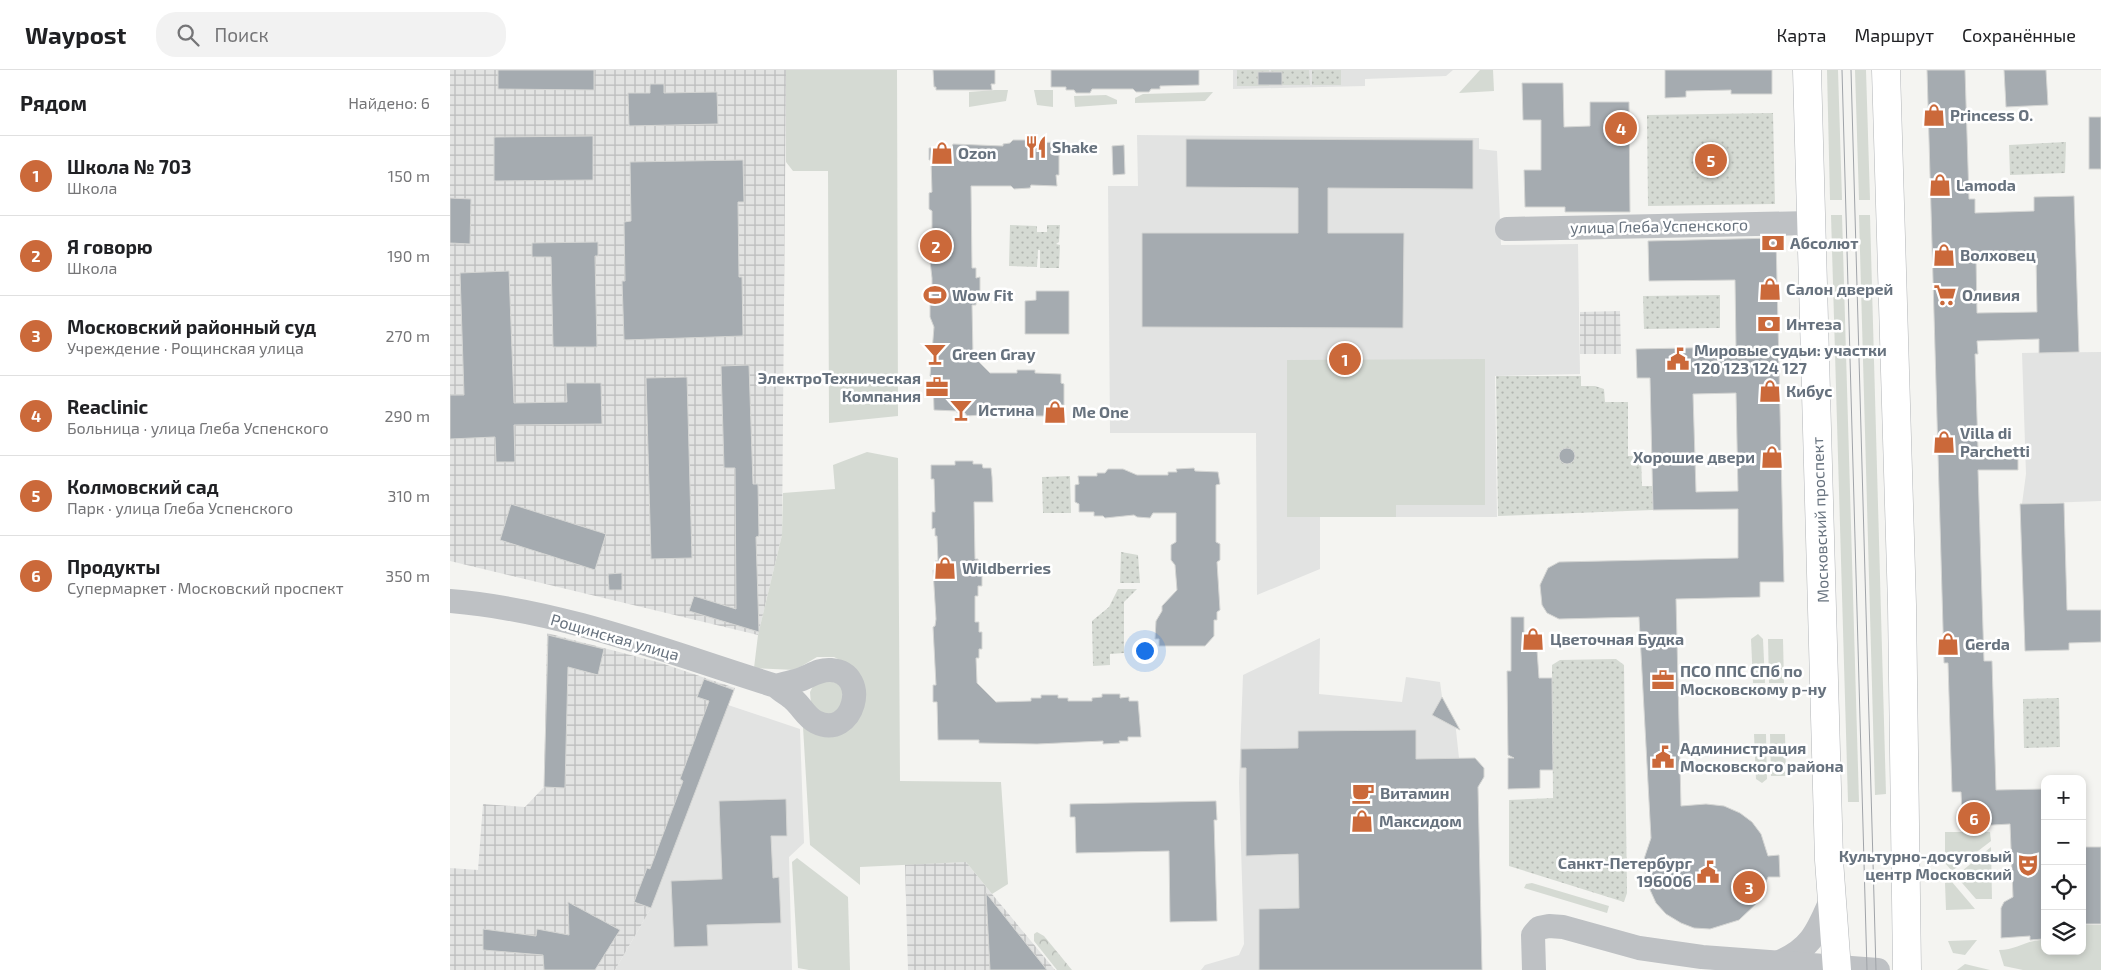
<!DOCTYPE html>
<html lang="ru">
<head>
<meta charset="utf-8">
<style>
  :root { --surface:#fff; --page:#f2f2f2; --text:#202124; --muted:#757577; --line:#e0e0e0; --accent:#cb693a }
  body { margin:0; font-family:"Exo 2",sans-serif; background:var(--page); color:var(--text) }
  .controls { position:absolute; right:15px; bottom:15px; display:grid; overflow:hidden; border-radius:10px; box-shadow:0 2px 8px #0003 }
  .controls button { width:45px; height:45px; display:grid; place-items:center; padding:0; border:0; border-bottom:1px solid var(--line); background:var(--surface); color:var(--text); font:25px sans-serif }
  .you { position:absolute; left:694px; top:580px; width:18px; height:18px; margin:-12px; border:4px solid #fff; border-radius:50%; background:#1a73e8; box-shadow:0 0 0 8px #1a73e833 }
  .badge { display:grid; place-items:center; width:32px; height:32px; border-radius:50%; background:var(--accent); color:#fff; font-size:16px; font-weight:700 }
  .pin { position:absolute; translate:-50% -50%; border:2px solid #fff; box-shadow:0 1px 5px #0006 }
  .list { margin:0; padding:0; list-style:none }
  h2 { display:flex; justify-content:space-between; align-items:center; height:65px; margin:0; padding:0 20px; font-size:21px }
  h2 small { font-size:16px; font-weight:400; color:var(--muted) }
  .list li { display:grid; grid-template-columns:32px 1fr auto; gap:15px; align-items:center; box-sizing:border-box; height:80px; padding:0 20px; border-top:1px solid var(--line) }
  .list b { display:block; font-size:19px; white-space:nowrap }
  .list p { margin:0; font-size:16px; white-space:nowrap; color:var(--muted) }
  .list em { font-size:16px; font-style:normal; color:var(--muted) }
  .icon { flex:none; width:28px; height:28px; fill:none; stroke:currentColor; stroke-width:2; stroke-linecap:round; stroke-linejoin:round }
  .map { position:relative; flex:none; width:1651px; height:900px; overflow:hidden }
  header { display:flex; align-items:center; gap:30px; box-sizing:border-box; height:70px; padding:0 25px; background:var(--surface); border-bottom:1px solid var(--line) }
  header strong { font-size:24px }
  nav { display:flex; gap:28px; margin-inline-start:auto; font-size:18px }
  .search { width:350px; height:45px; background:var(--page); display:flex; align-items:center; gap:12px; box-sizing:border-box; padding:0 18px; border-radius:20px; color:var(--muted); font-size:19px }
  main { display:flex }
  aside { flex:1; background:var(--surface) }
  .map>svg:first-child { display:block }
</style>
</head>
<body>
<header>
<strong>Waypost</strong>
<div class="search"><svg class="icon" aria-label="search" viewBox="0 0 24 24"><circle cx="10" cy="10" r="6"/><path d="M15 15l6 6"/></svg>Поиск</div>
<nav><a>Карта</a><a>Маршрут</a><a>Сохранённые</a></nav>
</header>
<main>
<aside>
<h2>Рядом<small>Найдено: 6</small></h2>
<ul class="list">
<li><span class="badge">1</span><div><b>Школа № 703</b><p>Школа</p></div><em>150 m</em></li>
<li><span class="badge">2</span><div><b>Я говорю</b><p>Школа</p></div><em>190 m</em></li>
<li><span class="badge">3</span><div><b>Московский районный суд</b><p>Учреждение · Рощинская улица</p></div><em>270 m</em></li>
<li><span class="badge">4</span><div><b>Reaclinic</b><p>Больница · улица Глеба Успенского</p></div><em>290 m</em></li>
<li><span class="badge">5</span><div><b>Колмовский сад</b><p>Парк · улица Глеба Успенского</p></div><em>310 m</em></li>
<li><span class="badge">6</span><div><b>Продукты</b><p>Супермаркет · Московский проспект</p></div><em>350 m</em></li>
</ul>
</aside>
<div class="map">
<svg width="1651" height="900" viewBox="0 0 1651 900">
  <defs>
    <pattern id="industrial-grid" width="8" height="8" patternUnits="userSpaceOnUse" patternTransform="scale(1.25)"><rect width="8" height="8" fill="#e2e3e2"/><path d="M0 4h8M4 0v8" fill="none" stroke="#bbbcbc"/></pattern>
    <pattern id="forest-crowns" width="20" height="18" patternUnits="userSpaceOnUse" patternTransform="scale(1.25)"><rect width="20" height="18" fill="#d5dad3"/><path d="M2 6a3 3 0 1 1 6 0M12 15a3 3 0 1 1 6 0" fill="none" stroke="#b1b5b0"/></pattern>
    <pattern id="park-dots" width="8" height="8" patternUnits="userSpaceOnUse" patternTransform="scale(1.25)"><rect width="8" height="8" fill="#d5dad3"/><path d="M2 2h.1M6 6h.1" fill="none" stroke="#b1b5b0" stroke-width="1.8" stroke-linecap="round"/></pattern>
  </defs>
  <rect width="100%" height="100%" fill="#f4f4f1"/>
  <g fill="#e2e3e2">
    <polygon points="783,0 1003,0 996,6 915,9 915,16 783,19"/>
    <polygon points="687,65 1029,68 1029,79 1047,81 1051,175 1128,174 1130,304 1045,306 1047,447 870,447 870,499 807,525 806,363 660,363 658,116 688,116"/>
    <polygon points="1651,282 1651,431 1572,434 1576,404 1572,283"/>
    <polygon points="870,568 869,624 952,632 956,607 990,612 992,627 1005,651 1009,688 1025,688 1034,707 1028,717 1032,900 751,900 755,895 789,885 794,874 789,713 793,605"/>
    <polygon points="278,635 350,659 354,773 339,787 342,900 165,900 201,838"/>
  </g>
  <g fill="url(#industrial-grid)">
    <polygon points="0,0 336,0 332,465 308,565 0,491"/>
    <polygon points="1170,241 1171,284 1130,284 1130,242"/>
    <polygon points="97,563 211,593 285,618 201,838 165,900 0,900 0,798 28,800 33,734 75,737 94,717"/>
    <polygon points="516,792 542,824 605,900 458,900 455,794"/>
  </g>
  <g fill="#d5dad3">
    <polygon points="336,0 447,0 448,346 379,353 378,101 343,101 336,92"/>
    <polygon points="1030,0 1043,0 1044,21 1009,23"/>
    <polygon points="1377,0 1388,0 1392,130 1380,130"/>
    <polygon points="1405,0 1416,0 1420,130 1409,130"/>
    <polygon points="545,20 558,20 556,31 519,37 519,22"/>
    <polygon points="584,20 603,20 603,37 587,35"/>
    <polygon points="763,22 755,31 685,33 685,28 693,24"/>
    <polygon points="656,25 667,30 667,34 625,37 624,26"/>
    <polygon points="1381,145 1392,145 1409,732 1398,732"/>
    <polygon points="1409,145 1420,145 1436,724 1425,725"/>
    <polygon points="1035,289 1035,435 946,435 946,447 837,447 837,290"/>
    <polygon points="417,382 448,388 450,711 551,712 558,814 542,824 516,792 410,797 410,815 360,775 353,657 384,661 402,596 384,587 367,587 345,600 304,598 308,565 332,465 333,423 385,419 383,395"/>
    <polygon points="1308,564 1313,569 1315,613 1303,613 1301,569"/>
    <polygon points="1318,569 1333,569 1334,613 1319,613"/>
    <polygon points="374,609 392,615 393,638 376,646 361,635 360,622 363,616"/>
    <polygon points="1304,664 1316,664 1317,709 1312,713 1306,709"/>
    <polygon points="1320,664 1335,664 1336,706 1321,706"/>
    <polygon points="1495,762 1540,762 1541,771 1502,801 1495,793"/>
    <polygon points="1541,777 1542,829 1526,829 1506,806"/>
    <polygon points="347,788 398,827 400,900 359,900 348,898 342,792"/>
    <polygon points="1502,812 1525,839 1496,840 1495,813"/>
    <polygon points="1082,813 1159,836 1157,843 1074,818 1076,814"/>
    <path d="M1632,855H1651V900H1573L1554,896L1549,880C1567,880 1575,870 1594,870V867L1595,881H1632Z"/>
    <polygon points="1527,870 1515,885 1503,883 1498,871"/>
    <polygon points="1515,894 1540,900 1507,900"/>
  </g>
  <polygon fill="url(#forest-crowns)" points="587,862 594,866 622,900 607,900 584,871 584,864"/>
  <g fill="url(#park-dots)">
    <rect x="787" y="0" width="32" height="16"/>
    <polygon points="821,0 859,0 860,15 821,15"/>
    <rect x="862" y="0" width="29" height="15"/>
    <polygon points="1323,43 1325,134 1198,136 1197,45"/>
    <polygon points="1616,72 1615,103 1560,105 1559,75"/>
    <polygon points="560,155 587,156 587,162 597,162 597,155 610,155 609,172 606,174 610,175 609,198 590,198 590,180 588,180 587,197 559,196"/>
    <polygon points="1270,225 1270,258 1194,259 1193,226"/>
    <polygon points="1046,306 1131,306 1131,316 1145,316 1154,319 1155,332 1178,332 1178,386 1191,386 1192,416 1202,416 1203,440 1048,446"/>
    <polygon points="620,406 621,443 593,443 592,407"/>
    <polygon points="671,482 688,485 690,513 670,513"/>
    <polygon points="668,519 687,519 674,532 674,583 660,584 660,595 643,596 642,551 659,537"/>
    <polygon points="1166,589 1174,595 1177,823 1174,832 1059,796 1059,730 1103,728 1102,595 1110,590"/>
    <polygon points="1609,628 1610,677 1574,678 1573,629"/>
  </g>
  <g fill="#a5abb0" stroke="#d5d6d4" fill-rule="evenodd">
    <polygon points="48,0 144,0 144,20 48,19"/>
    <polygon points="483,0 545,0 545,14 541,14 542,20 486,20 486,17 484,17"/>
    <polygon points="601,0 749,0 749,15 710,16 710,19 701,19 699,22 686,22 683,19 642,19 640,23 626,23 624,20 616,20 616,17 601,17"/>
    <polygon points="1215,0 1322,0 1322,24 1281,24 1281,20 1236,21 1236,27 1215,28"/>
    <path d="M1477,0H1515L1519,129H1525V143L1584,141V127L1624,126L1629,282L1589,283V269L1527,271L1528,284H1525L1528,380L1568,379V400H1528L1534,591H1542L1546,720L1595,719L1593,869L1580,870V866L1551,868V838L1554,832L1563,827L1560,754L1525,756L1518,752L1512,742L1511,722H1502L1498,593H1494ZM1586,186L1587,242L1527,243L1526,187Z"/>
    <polygon points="1554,0 1596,0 1598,35 1556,37"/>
    <rect x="808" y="2" width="24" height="13"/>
    <polygon points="1072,13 1113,13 1114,57 1140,56 1140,32 1179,32 1180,142 1115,142 1115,137 1075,137 1074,100 1091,100 1091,50 1073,50"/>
    <polygon points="200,14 214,14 214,23 267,22 268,54 179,56 178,23 200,23"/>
    <rect x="1639" y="47" width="12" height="52"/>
    <polygon points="143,66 143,110 44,111 44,67"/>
    <polygon points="736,69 1023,70 1023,119 878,118 878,163 954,163 953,258 692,257 692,163 848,163 848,118 736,117"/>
    <polygon points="563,70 579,70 583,73 606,72 606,83 609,83 609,105 606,105 607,116 581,115 580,118 564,119 561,116 521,116 522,198 526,198 526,208 530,207 530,226 526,226 526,235 522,235 523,286 540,303 567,303 567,300 585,300 585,303 611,304 611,313 614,314 614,335 611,335 611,346 585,346 583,348 568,348 565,346 558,346 557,343 517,346 515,343 507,343 507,341 484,340 483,308 480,306 484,257 480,247 480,230 482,228 482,208 479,183 482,180 482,141 479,139 479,123 482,122 481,90 479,90 479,78 502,77 503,74 553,76 553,74 560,73"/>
    <polygon points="674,75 675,104 663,105 662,76"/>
    <polygon points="293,90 294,132 288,132 289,207 292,207 293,266 174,270 172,211 175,211 174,152 181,151 180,92"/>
    <polygon points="0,128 21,129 20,174 0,173"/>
    <path d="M1326,168L1334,512H1310V527L1226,529L1231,736L1256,734L1274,736L1290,743L1302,752L1311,764L1318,786L1329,785L1330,807H1318L1308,832L1289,850L1260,859L1244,858L1231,853L1216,844L1206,833L1196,811L1194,789L1201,768L1189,547L1109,549L1097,543L1092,535L1090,515L1098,498L1109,492L1288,488V439L1203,440L1200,308H1187L1186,279L1286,277L1285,210L1199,211L1198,171ZM1286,323L1288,421L1246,422L1243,324Z"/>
    <polygon points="148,172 148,186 145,186 147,277 103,277 101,187 82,187 82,173"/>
    <polygon points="59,201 64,333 117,332 116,313 151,313 152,354 64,355 65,392 46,392 45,367 0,369 0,325 14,325 10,203"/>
    <polygon points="586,221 619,221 619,264 575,264 575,231 586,230"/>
    <polygon points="299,295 303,414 308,414 309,466 306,467 309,562 239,541 244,526 286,539 285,398 274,398 271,296"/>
    <polygon points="237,307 242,488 201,489 196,308"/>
    <circle cx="1117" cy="386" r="8"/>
    <polygon points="505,391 523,391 523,394 532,394 533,398 541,398 542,407 543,432 524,432 525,489 528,489 529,499 532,499 532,516 528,516 528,526 525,526 525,552 529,552 529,562 532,562 532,579 529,579 529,588 526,588 527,613 546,632 581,631 581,628 591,628 591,625 608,625 608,628 618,628 618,631 642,631 642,628 652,627 652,624 670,624 670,628 679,627 679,631 688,631 691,667 678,667 678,671 669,671 670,673 653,674 653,671 587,674 529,673 529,670 488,670 487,632 483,632 483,615 486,615 483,557 485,556 486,549 483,500 485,500 485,491 488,491 487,466 485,466 485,458 482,459 482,442 485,442 484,409 481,409 481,395 505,395"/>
    <polygon points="744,398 745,401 768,402 770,414 766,415 766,472 770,474 770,490 767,492 770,540 767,542 767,550 764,550 764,566 755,576 709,576 709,569 705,569 706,551 712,541 712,536 727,520 725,495 721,490 721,475 726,472 726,443 703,443 700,448 687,447 684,445 655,448 653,446 644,446 644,442 629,442 629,434 625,432 625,415 629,414 628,406 647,406 647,403 655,403 658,399 673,399 687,405 718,405 718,402 727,402 726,399"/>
    <polygon points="1614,433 1617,540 1651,540 1651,572 1619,573 1619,580 1575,581 1570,434"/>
    <polygon points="61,434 156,464 145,500 50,470"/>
    <polygon points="172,503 172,520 159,520 158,504"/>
    <polygon points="1061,547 1074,547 1074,566 1086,566 1089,608 1102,608 1103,700 1090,700 1090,718 1058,719 1058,688 1064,688 1058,685 1057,601 1061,601"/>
    <polygon points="98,565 154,579 148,605 118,597 115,718 94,717"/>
    <polygon points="254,609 284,620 201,838 184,832 197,798 200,799 233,711 230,709 259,631 247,627"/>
    <polygon points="992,627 1010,660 982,645"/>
    <polygon points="966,660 966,689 1025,688 1034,698 1034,707 1028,717 1032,900 809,900 809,839 849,838 848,784 796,786 796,698 791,698 791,679 848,678 848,661"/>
    <polygon points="336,729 337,766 321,766 323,808 329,807 331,853 257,855 258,876 224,877 221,811 272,809 269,731"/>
    <polygon points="766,731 767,750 764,750 767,851 720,852 719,781 626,783 625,747 620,747 620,734"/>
    <rect x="1632" y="777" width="19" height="77"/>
    <polygon points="536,823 597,900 540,900"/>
    <polygon points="118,832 170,860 145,900 94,900 93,885 33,880 33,859 86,866 87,859 119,865"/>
  </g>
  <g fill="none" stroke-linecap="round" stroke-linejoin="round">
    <defs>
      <g id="major">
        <polyline points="1357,0 1379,790 1387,900"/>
        <polyline points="1436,0 1452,535 1457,900"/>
      </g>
    </defs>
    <use href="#major" stroke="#b2b5b8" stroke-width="29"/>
    <g stroke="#bec1c4" stroke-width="24">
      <polyline points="1057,159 1361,153"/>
      <path d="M0,531C112,540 220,583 326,616C332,622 339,625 344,630C352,637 356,647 366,652C403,671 422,603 381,600C370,599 362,605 352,609C344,612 335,613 326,616"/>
      <path d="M1327,893C1362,879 1368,860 1382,828"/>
      <polyline points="1084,900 1083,865 1089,858 1099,856 1113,857 1189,878 1252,887 1428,900"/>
    </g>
    <use href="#major" stroke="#fff" stroke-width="28"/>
    <g stroke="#a0a4a9" stroke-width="1">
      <polyline points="1392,0 1417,900"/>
      <polyline points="1401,0 1426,900"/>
    </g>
  </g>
  <defs>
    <symbol id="shop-bare" viewBox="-9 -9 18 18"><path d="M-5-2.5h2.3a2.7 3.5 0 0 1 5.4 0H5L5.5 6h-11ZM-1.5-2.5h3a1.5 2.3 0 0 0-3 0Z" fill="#cb693a" stroke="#fff" stroke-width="2.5" paint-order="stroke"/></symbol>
    <symbol id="restaurant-bare" viewBox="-9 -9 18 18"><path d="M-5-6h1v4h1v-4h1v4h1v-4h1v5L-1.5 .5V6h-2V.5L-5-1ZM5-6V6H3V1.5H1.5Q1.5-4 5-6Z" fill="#cb693a" stroke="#fff" stroke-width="2.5" paint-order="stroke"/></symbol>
    <symbol id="bank-bare" viewBox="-9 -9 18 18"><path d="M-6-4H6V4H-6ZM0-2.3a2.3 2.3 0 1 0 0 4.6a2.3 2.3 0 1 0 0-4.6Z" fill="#cb693a" stroke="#fff" stroke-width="2.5" paint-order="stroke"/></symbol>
    <symbol id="stadium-bare" viewBox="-9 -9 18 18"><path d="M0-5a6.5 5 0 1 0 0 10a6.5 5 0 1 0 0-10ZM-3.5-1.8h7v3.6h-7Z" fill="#cb693a" stroke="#fff" stroke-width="2.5" paint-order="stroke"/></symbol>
    <symbol id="supermarket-bare" viewBox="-9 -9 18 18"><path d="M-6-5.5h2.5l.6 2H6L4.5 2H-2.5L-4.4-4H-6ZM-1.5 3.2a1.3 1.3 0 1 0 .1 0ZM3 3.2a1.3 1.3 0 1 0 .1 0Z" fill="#cb693a" stroke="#fff" stroke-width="2.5" paint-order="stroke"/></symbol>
    <symbol id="bar-bare" viewBox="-9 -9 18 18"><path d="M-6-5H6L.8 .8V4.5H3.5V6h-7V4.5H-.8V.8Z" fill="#cb693a" stroke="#fff" stroke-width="2.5" paint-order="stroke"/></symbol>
    <symbol id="civic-bare" viewBox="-9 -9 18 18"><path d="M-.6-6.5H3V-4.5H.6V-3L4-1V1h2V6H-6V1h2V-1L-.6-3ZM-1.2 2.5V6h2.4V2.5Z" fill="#cb693a" stroke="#fff" stroke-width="2.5" paint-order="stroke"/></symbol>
    <symbol id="office-bare" viewBox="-9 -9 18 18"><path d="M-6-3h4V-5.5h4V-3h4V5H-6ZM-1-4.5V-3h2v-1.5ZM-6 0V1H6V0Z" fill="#cb693a" stroke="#fff" stroke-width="2.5" paint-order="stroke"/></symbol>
    <symbol id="cafe-bare" viewBox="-9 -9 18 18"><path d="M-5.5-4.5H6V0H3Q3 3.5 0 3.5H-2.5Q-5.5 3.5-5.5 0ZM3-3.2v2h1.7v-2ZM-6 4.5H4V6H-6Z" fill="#cb693a" stroke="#fff" stroke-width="2.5" paint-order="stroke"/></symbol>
    <symbol id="theatre-bare" viewBox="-9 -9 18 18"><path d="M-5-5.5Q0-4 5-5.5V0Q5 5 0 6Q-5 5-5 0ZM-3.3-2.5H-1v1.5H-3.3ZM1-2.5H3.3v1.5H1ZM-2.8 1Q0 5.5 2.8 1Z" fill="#cb693a" stroke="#fff" stroke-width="2.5" paint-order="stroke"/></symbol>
  </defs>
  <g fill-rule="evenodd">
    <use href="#shop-bare" x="1468" y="29" width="32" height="32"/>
    <use href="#restaurant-bare" x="570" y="61" width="32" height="32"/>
    <use href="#shop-bare" x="476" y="67" width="32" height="32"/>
    <use href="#shop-bare" x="1474" y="99" width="32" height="32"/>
    <use href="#bank-bare" x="1307" y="157" width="32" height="32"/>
    <use href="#shop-bare" x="1478" y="169" width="32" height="32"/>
    <use href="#shop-bare" x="1304" y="203" width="32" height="32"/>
    <use href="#stadium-bare" x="469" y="209" width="32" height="32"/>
    <use href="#supermarket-bare" x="1479" y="209" width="32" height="32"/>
    <use href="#bank-bare" x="1303" y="238" width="32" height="32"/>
    <use href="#bar-bare" x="469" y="268" width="32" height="32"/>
    <use href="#civic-bare" x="1212" y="273" width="32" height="32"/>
    <use href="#office-bare" x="471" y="301" width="32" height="32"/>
    <use href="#shop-bare" x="1304" y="305" width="32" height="32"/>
    <use href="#bar-bare" x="495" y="324" width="32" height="32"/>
    <use href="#shop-bare" x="589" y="326" width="32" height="32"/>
    <use href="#shop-bare" x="1478" y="356" width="32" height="32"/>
    <use href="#shop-bare" x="1306" y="371" width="32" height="32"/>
    <use href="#shop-bare" x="479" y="482" width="32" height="32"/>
    <use href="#shop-bare" x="1067" y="553" width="32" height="32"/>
    <use href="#shop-bare" x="1482" y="558" width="32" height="32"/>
    <use href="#office-bare" x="1197" y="594" width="32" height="32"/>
    <use href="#civic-bare" x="1197" y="671" width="32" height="32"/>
    <use href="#cafe-bare" x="897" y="707" width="32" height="32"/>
    <use href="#shop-bare" x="896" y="735" width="32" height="32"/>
    <use href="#theatre-bare" x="1562" y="779" width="32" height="32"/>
    <use href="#civic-bare" x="1242" y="786" width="32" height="32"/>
  </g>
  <g text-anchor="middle" stroke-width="5" stroke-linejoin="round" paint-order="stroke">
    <g font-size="16" font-weight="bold" fill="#67727e" stroke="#fff" text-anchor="start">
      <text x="1500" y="51">Princess O.</text>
      <text x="602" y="83">Shake</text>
      <text x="508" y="89">Ozon</text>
      <text x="1506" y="121">Lamoda</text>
      <text x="1340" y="179">Абсолют</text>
      <text x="1510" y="191">Волховец</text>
      <text x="1336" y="225">Салон дверей</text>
      <text x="502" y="231">Wow Fit</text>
      <text x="1512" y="231">Оливия</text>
      <text x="1336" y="260">Интеза</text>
      <text x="1244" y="286">Мировые судьи: участки<tspan x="1244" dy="18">120 123 124 127</tspan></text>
      <text x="502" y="290">Green Gray</text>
      <text x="471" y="314" text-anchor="end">ЭлектроТехническая<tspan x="471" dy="18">Компания</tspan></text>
      <text x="1336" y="327">Кибус</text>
      <text x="528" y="346">Истина</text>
      <text x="622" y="348">Me One</text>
      <text x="1510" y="369">Villa di<tspan x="1510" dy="18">Parchetti</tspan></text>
      <text x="1305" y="393" text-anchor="end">Хорошие двери</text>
      <text x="512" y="504">Wildberries</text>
      <text x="1100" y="575">Цветочная Будка</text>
      <text x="1515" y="580">Gerda</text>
      <text x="1230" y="607">ПСО ППС СПб по<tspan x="1230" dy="18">Московскому р-ну</tspan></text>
      <text x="1230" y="684">Администрация<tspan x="1230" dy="18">Московского района</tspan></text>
      <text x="930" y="729">Витамин</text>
      <text x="929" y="757">Максидом</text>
      <text x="1562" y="792" text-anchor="end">Культурно-досуговый<tspan x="1562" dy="18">центр Московский</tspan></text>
      <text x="1242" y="799" text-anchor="end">Санкт-Петербург<tspan x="1242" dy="18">196006</tspan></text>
    </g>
    <g font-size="16" fill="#67727e" stroke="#fff">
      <text transform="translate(1209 156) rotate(-1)" y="6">улица Глеба Успенского</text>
      <text transform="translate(1370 450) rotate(-92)" y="6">Московский проспект</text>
      <text transform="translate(165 567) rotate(16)" y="6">Рощинская улица</text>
    </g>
  </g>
</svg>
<div class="controls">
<button>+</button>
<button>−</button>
<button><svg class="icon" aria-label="locate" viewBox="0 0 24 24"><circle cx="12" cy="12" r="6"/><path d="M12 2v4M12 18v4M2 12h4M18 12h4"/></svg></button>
<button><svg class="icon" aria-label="layers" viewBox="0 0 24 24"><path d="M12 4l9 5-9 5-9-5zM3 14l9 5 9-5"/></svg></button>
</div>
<div class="you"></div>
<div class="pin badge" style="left:895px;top:289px">1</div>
<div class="pin badge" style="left:486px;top:176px">2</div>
<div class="pin badge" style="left:1299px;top:817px">3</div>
<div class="pin badge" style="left:1171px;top:58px">4</div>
<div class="pin badge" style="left:1261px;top:90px">5</div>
<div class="pin badge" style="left:1524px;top:748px">6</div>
</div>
</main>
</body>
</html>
